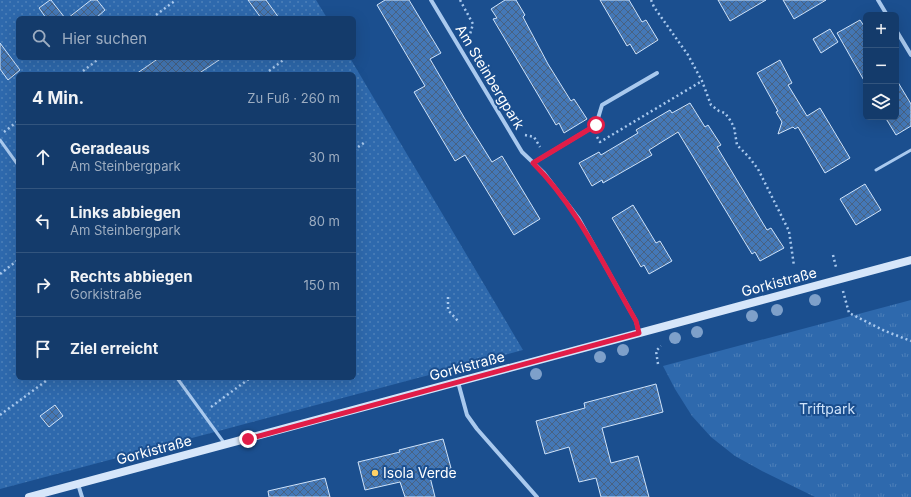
<!DOCTYPE html>
<html lang="de">
<head>
<meta charset="utf-8">
<style>
  :root { --surface:#143b6b; --page:#214673; --text:#f1f3f6; --muted:#9dadc1; --line:#33557e }
  body { margin:0; font-family:Inter,sans-serif; background:var(--page); color:var(--text) }
  .controls { position:absolute; right:12px; top:12px; display:grid; overflow:hidden; border-radius:6px; box-shadow:0 4px 16px #0002 }
  .controls button { width:36px; height:36px; display:grid; place-items:center; padding:0; border:0; border-bottom:1px solid var(--line); background:var(--surface); color:var(--text); font:20px sans-serif }
  .stop { position:absolute; width:12px; height:12px; margin:-9px; border:3px solid #e11d48; border-radius:50%; background:#fff }
  .stop.end { background:#e11d48; border-color:#fff; box-shadow:0 1px 4px #0008 }
  .list { margin:0; padding:0; list-style:none }
  h2 { display:flex; justify-content:space-between; align-items:center; height:52px; margin:0; padding:0 16px; font-size:17px }
  h2 small { font-size:13px; font-weight:400; color:var(--muted) }
  .list li { display:grid; grid-template-columns:26px 1fr auto; gap:12px; align-items:center; box-sizing:border-box; height:64px; padding:0 16px; border-top:1px solid var(--line) }
  .list b { display:block; font-size:15px; white-space:nowrap }
  .list p { margin:0; font-size:13px; white-space:nowrap; color:var(--muted) }
  .list em { font-size:13px; font-style:normal; color:var(--muted) }
  .icon { flex:none; width:22px; height:22px; fill:none; stroke:currentColor; stroke-width:2; stroke-linecap:round; stroke-linejoin:round }
  .map { position:relative; flex:none; width:911px; height:497px; overflow:hidden }
  .search { position:absolute; background:var(--surface); box-shadow:0 4px 16px #0002; left:16px; top:16px; width:340px; height:44px; display:flex; align-items:center; gap:10px; box-sizing:border-box; padding:0 14px; border-radius:6px; color:var(--muted); font-size:15px }
  .panel { position:absolute; background:var(--surface); box-shadow:0 4px 16px #0002; left:16px; top:72px; width:340px; height:308px; border-radius:6px }
  .map>svg:first-child { display:block }
</style>
</head>
<body>
<div class="map">
<svg width="911" height="497" viewBox="0 0 911 497">
  <defs>
    <pattern id="grass-tufts" width="24" height="20" patternUnits="userSpaceOnUse"><rect width="24" height="20" fill="#2e69ad"/><path d="M3 7l-1-3M5 7V3M7 7l1-3M15 17l-1-3M17 17v-4M19 17l1-3" fill="none" stroke="#4d80b9"/></pattern>
    <pattern id="garden-dots" width="8" height="8" patternUnits="userSpaceOnUse"><rect width="8" height="8" fill="#2e69ad"/><path d="M2 2h.1M6 6h.1" fill="none" stroke="#4d80b9" stroke-width="1.8" stroke-linecap="round"/></pattern>
    <pattern id="building-cross-hatch" width="8" height="8" patternUnits="userSpaceOnUse"><rect width="8" height="8" fill="#4478b7"/><path d="M0 0l8 8M0 8l8-8" fill="none" stroke="#486282"/></pattern>
  </defs>
  <rect width="100%" height="100%" fill="#1b4f8f"/>
  <polygon fill="url(#grass-tufts)" points="911,300 911,497 815,497 762,471 735,456 711,437 692,416 675,389 663,366"/>
  <path fill="url(#garden-dots)" fill-rule="evenodd" d="M0,0H316L327,18H18V58H350L523,350L0,489ZM18,74H354V378H18Z"/>
  <g fill="url(#building-cross-hatch)" stroke="#cfe3fa">
    <polygon points="50,0 51,0 65,18 46,18 39,8"/>
    <polygon points="91,0 97,0 105,10 96,18 68,18"/>
    <polygon points="248,0 266,0 279,18 261,18"/>
    <polygon points="385,0 409,0 441,53 430,59 465,119 492,162 502,156 540,219 514,235 465,155 455,161 414,92 425,86 377,5"/>
    <polygon points="505,0 516,0 525,15 523,17 548,64 571,101 574,99 587,119 564,133 559,123 556,125 493,19 497,18 491,9"/>
    <polygon points="600,0 629,0 642,22 646,20 658,40 636,54 630,44 627,46"/>
    <polygon points="718,0 766,0 730,21"/>
    <polygon points="783,0 826,0 794,19"/>
    <polygon points="860,20 866,29 866,84 837,33"/>
    <polygon points="830,29 838,42 821,53 813,39"/>
    <polygon points="0,43 20,70 8,80 0,69"/>
    <polygon points="159,58 222,58 198,74 136,74"/>
    <polygon points="780,60 792,83 788,85 807,116 820,108 850,158 825,173 798,127 795,129 793,127 778,134 782,122 776,112 778,111 757,73"/>
    <polygon points="896,79 911,104 911,126 896,135 885,117 896,117"/>
    <polygon points="690,103 705,127 708,125 721,145 717,147 767,230 771,228 784,248 760,261 755,252 752,254 678,132 649,150 652,155 603,183 602,180 592,186 579,163 599,152 601,155 638,133 636,130 670,110 672,113"/>
    <polygon points="865,184 881,210 856,225 840,199"/>
    <polygon points="633,205 656,243 660,241 672,261 649,274 644,265 641,267 612,218"/>
    <polygon points="656,384 663,412 602,428 611,463 638,456 649,497 601,497 596,478 579,482 569,447 545,454 536,421 585,408 584,403"/>
    <polygon points="55,405 63,416 49,427 40,416"/>
    <polygon points="443,439 451,468 429,473 435,497 405,497 400,482 365,490 358,462 400,452 399,450"/>
    <polygon points="325,478 330,497 269,497 268,491"/>
  </g>
  <g fill="none" stroke-linecap="round" stroke-linejoin="round">
    <g stroke="#a9c9ee" stroke-width="2.5" stroke-dasharray="2 3" stroke-linecap="butt">
      <polyline points="460,0 473,24 468,41"/>
      <polyline points="651,0 654,7 688,55 702,81 711,105 719,111 725,113 730,120 734,127 737,145 748,156 758,169 789,231 794,266"/>
      <polyline points="152,18 176,0"/>
      <polyline points="79,74 100,58"/>
      <polyline points="265,74 286,58"/>
      <polyline points="4,132 18,121"/>
      <polyline points="525,135 534,137 540,147"/>
      <polyline points="597,137 600,142 702,81"/>
      <polyline points="354,150 365,142"/>
      <polyline points="833,255 836,267"/>
      <polyline points="0,274 18,260"/>
      <polyline points="843,291 849,313 885,331 911,341"/>
      <polyline points="448,297 448,310 458,321"/>
      <polyline points="658,364 656,351 661,346"/>
      <polyline points="211,407 250,378"/>
      <polyline points="0,415 50,378"/>
    </g>
    <g stroke="#a9c9ee" stroke-width="3">
      <polyline points="0,140 18,165"/>
      <polyline points="876,170 911,150"/>
      <polyline points="177,378 225,444"/>
    </g>
    <g stroke="#a9c9ee" stroke-width="4">
      <polyline points="431,0 522,152 544,173 579,219 636,321 639,333"/>
      <polyline points="878,0 887,15"/>
      <polyline points="896,30 911,55"/>
      <polyline points="533,163 596,125 602,105 657,73"/>
      <polyline points="458,382 467,415 477,429 537,497"/>
      <polyline points="78,484 82,497"/>
    </g>
    <polyline stroke="#d6e6fa" stroke-width="8" points="29,497 911,260"/>
  </g>
  <g fill="#7ea0ca">
    <circle cx="815" cy="300" r="6"/>
    <circle cx="777" cy="310" r="6"/>
    <circle cx="752" cy="316" r="6"/>
    <circle cx="697" cy="332" r="6"/>
    <circle cx="675" cy="338" r="6"/>
    <circle cx="623" cy="350" r="6"/>
    <circle cx="600" cy="357" r="6"/>
    <circle cx="536" cy="374" r="6"/>
  </g>
  <g fill="none" stroke-linecap="round" stroke-linejoin="round">
    <path stroke="#e11d48" stroke-width="5" d="M248,439L639,333L636,321C604,266 578,208 533,163L596,125"/>
  </g>
  <circle fill="#ffd166" stroke="#1b4f8f" stroke-width="1.5" cx="375" cy="473" r="4"/>
  <g text-anchor="middle" stroke-width="4" stroke-linejoin="round" paint-order="stroke">
    <g font-size="14" fill="#fff" stroke="#1b4f8f">
      <text transform="translate(490 77) rotate(59)" y="5">Am Steinbergpark</text>
      <text transform="translate(779 282) rotate(-15)" y="5">Gorkistraße</text>
      <text transform="translate(467 366) rotate(-15)" y="5">Gorkistraße</text>
      <text transform="translate(154 450) rotate(-15)" y="5">Gorkistraße</text>
    </g>
    <g font-size="14" fill="#cfe3fa" stroke="#1b4f8f">
      <text x="827" y="414">Triftpark</text>
    </g>
    <g font-size="14" fill="#fff" stroke="#1b4f8f" text-anchor="start">
      <text x="383" y="478">Isola Verde</text>
    </g>
  </g>
</svg>
<div class="controls">
<button>+</button>
<button>−</button>
<button><svg class="icon" aria-label="layers" viewBox="0 0 24 24"><path d="M12 4l9 5-9 5-9-5zM3 14l9 5 9-5"/></svg></button>
</div>
<div class="stop" style="left:596px;top:125px"></div>
<div class="stop end" style="left:248px;top:439px"></div>
<div class="search"><svg class="icon" aria-label="search" viewBox="0 0 24 24"><circle cx="10" cy="10" r="6"/><path d="M15 15l6 6"/></svg>Hier suchen</div>
<section class="panel">
<h2>4 Min.<small>Zu Fuß · 260 m</small></h2>
<ul class="list">
<li><svg class="icon" aria-label="ahead" viewBox="0 0 24 24"><path d="M12 20V5M6 11l6-6 6 6"/></svg><div><b>Geradeaus</b><p>Am Steinbergpark</p></div><em>30 m</em></li>
<li><svg class="icon" aria-label="left" viewBox="0 0 24 24"><path d="M17 20v-9H6M10 6l-5 5 5 5"/></svg><div><b>Links abbiegen</b><p>Am Steinbergpark</p></div><em>80 m</em></li>
<li><svg class="icon" aria-label="right" viewBox="0 0 24 24"><path d="M7 20v-9h11M14 6l5 5-5 5"/></svg><div><b>Rechts abbiegen</b><p>Gorkistraße</p></div><em>150 m</em></li>
<li><svg class="icon" aria-label="arrive" viewBox="0 0 24 24"><path d="M6 21V4h12l-3 4 3 4H6"/></svg><div><b>Ziel erreicht</b></div></li>
</ul>
</section>
</div>
</body>
</html>
